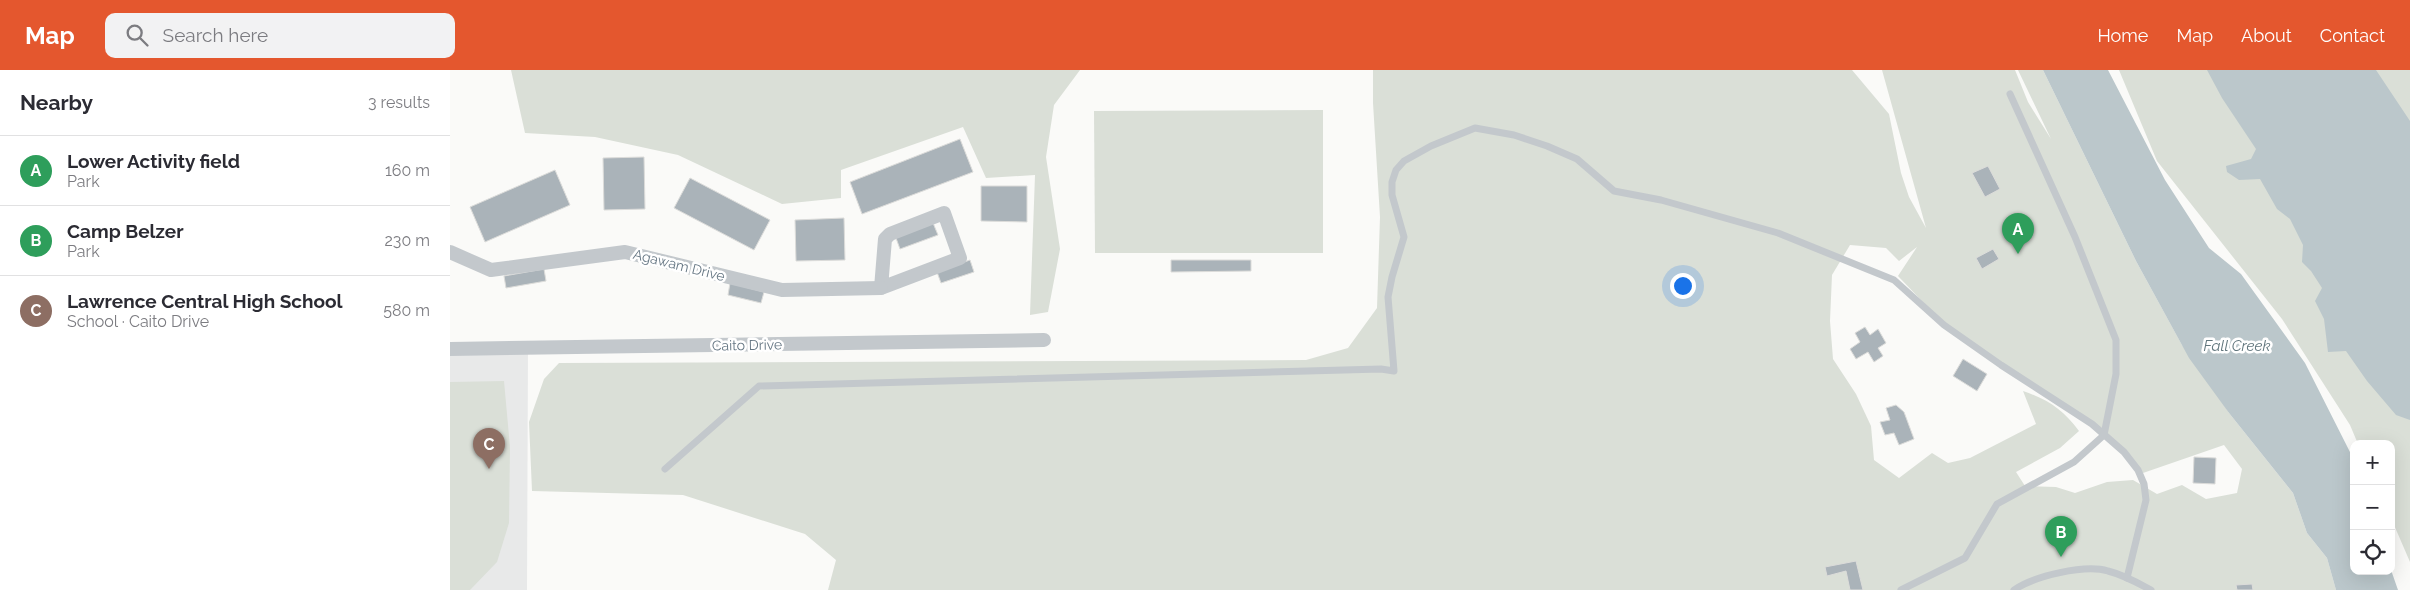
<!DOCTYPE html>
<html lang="en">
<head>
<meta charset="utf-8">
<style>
  :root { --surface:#fff; --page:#f2f2f3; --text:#2b2b33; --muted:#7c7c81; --line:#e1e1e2; --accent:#e4572e }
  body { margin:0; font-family:Raleway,sans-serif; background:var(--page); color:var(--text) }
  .controls { position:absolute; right:15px; bottom:15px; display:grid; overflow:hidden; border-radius:10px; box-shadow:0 5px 20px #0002 }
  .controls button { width:45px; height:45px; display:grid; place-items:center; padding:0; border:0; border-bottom:1px solid var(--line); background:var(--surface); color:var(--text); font:25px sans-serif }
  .you { position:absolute; left:1232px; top:215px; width:18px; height:18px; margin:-12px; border:4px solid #fff; border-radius:50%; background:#1a73e8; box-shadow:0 0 0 8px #1a73e833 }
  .badge { display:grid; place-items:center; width:32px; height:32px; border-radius:50%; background:var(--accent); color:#fff; font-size:16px; font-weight:700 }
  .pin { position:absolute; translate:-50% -41px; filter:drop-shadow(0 1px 2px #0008) }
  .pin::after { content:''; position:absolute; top:26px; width:18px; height:15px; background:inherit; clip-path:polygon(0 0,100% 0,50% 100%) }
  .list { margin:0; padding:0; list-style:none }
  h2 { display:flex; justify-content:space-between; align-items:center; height:65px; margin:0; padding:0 20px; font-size:21px }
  h2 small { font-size:16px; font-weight:400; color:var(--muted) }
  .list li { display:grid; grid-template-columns:32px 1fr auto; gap:15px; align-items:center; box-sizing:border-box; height:70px; padding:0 20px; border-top:1px solid var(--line) }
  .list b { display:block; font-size:19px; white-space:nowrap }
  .list p { margin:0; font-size:16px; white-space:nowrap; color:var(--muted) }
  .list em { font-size:16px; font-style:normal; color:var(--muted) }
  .icon { flex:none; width:28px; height:28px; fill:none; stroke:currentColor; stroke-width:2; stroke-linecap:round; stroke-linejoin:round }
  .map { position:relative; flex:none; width:1960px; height:520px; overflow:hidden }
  header { display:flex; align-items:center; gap:30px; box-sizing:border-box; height:70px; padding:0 25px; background:var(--accent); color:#fff }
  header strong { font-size:24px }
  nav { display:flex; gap:28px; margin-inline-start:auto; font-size:18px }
  .search { width:350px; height:45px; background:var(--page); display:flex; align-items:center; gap:12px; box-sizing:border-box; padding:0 18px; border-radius:10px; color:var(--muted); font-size:19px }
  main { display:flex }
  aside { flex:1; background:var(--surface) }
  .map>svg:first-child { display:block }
</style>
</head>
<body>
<header>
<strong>Map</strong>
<div class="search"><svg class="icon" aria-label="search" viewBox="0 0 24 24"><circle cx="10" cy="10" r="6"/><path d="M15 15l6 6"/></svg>Search here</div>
<nav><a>Home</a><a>Map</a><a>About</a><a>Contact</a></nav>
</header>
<main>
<aside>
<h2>Nearby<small>3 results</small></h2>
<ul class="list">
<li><span class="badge" style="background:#2e9e5b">A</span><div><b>Lower Activity field</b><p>Park</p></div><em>160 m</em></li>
<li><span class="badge" style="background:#2e9e5b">B</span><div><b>Camp Belzer</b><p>Park</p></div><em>230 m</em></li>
<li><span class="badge" style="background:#8d6e63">C</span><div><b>Lawrence Central High School</b><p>School · Caito Drive</p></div><em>580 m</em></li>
</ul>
</aside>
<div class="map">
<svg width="1960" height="520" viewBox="0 0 1960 520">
  <rect width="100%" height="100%" fill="#fafaf8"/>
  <polygon fill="#e8e9e9" points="78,278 77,520 0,520 0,279"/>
  <g fill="#dadfd7" fill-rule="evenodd">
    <polygon points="61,0 630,0 604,35 596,87 610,179 598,242 580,245 585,105 536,108 513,57 391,100 391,128 332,134 228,85 145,67 75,63"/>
    <path d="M923,0H1402L1439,44L1451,103L1459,127L1476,158L1432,0H1565L1578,32L1601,69L1568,0H1593L1686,191L1732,275L1757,308L1779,343L1843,423L1857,463L1877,488L1886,520H378L386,490L355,464L233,425L82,421L79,352L94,309L109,293L856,290L898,278L927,238L930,147L923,33ZM1400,175L1436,178L1449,191L1467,177L1448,206L1493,253L1651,362L1693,403L1774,375L1792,399L1787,423L1756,429L1732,415L1707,424L1683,410L1657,412L1625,423L1606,417L1575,416L1566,402L1610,378L1629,361C1613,340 1599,330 1573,321L1586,354L1520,388L1498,393L1482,383L1449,408L1424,390L1421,356L1406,324L1383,289L1380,251L1382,205Z"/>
    <polygon points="1669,0 1960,0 1960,492 1941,448 1941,374 1908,374 1900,355 1832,249 1707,91"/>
    <polygon points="873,40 873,183 645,183 644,41"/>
    <polygon points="54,311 60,377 59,453 47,492 20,520 0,520 0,312"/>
  </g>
  <g fill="#bbc7cb">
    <polygon points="1593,0 1658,0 1715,110 1759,178 1791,204 1855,293 1904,390 1904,501 1941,500 1948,520 1886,520 1877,488 1857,463 1843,423 1779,343 1739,288 1686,191"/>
    <polygon points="1757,0 1926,0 1960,51 1960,350 1946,345 1917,311 1896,281 1878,282 1874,249 1865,231 1872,218 1861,201 1852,192 1853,175 1840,149 1827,139 1810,109 1789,110 1777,102 1776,96 1801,89 1806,79 1772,28"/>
  </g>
  <g fill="#aab3b9" stroke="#dcdcda">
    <polygon points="510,69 523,102 412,144 400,112"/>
    <polygon points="194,87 195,139 154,140 153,88"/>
    <polygon points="1538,96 1550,119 1535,127 1522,103"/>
    <polygon points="105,100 120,135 35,172 20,137"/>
    <polygon points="240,108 320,150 304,180 224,138"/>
    <polygon points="531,116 577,116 577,152 531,151"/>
    <polygon points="394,148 395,190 346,191 345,150"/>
    <polygon points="483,153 488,165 450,179 446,168"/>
    <polygon points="1543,179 1549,189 1532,199 1526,188"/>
    <polygon points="520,190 524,202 491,213 487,202"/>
    <polygon points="721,190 801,190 801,201 721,202"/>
    <polygon points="94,199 96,211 56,218 54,206"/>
    <polygon points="280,213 314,222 311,233 278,225"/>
    <polygon points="1415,257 1420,265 1428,259 1436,273 1428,278 1433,286 1424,292 1418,282 1406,289 1400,279 1410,272 1405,263"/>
    <polygon points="1513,289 1537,304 1527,321 1503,306"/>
    <polygon points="1446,335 1454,342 1464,369 1449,375 1444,363 1435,365 1430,352 1440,350 1436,338"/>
    <polygon points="1744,387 1766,388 1765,414 1743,413"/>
    <polygon points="1406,491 1413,520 1400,520 1396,501 1377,506 1375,497"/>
    <polygon points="1802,514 1803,520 1787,520 1786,515"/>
  </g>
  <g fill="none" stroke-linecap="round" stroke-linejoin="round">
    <g stroke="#c3c8cc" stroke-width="7">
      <polyline points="215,399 309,316 931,299 944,301 938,227 942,207 954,167 942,125 942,112 946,100 954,91 981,76 1025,58 1064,65 1097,76 1127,89 1164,121 1211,130 1328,163 1444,210 1494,255 1551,295 1642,354 1674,382 1688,400 1694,414 1696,430 1677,508"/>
      <polyline points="1451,520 1515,488 1547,434 1624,392 1654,365 1666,304 1666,270 1625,167 1560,24"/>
      <path d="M1564,520C1584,506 1635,494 1658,501C1674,505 1688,513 1701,520"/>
    </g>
    <g stroke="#c3c8cc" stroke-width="14">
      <polygon points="494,143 510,188 431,218 435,169 440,164"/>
      <polyline points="0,182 41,200 175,182 332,220 431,218"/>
      <polyline points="0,279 594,270"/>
    </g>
  </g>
  <g text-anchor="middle" stroke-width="5" stroke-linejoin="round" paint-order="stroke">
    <g font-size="14" fill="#657683" stroke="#fff">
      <text transform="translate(229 195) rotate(14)" y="5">Agawam Drive</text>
      <text transform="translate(297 275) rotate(-1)" y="5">Caito Drive</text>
    </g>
    <g font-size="15" font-style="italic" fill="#60757c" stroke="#fff">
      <text x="1787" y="281">Fall Creek</text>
    </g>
  </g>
</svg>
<div class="controls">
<button>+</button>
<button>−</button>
<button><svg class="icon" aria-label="locate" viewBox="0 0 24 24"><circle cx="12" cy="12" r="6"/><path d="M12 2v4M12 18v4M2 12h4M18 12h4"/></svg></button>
</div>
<div class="you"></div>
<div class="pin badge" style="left:1568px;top:184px;background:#2e9e5b">A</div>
<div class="pin badge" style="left:1611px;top:487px;background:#2e9e5b">B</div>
<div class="pin badge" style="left:39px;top:399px;background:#8d6e63">C</div>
</div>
</main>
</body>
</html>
